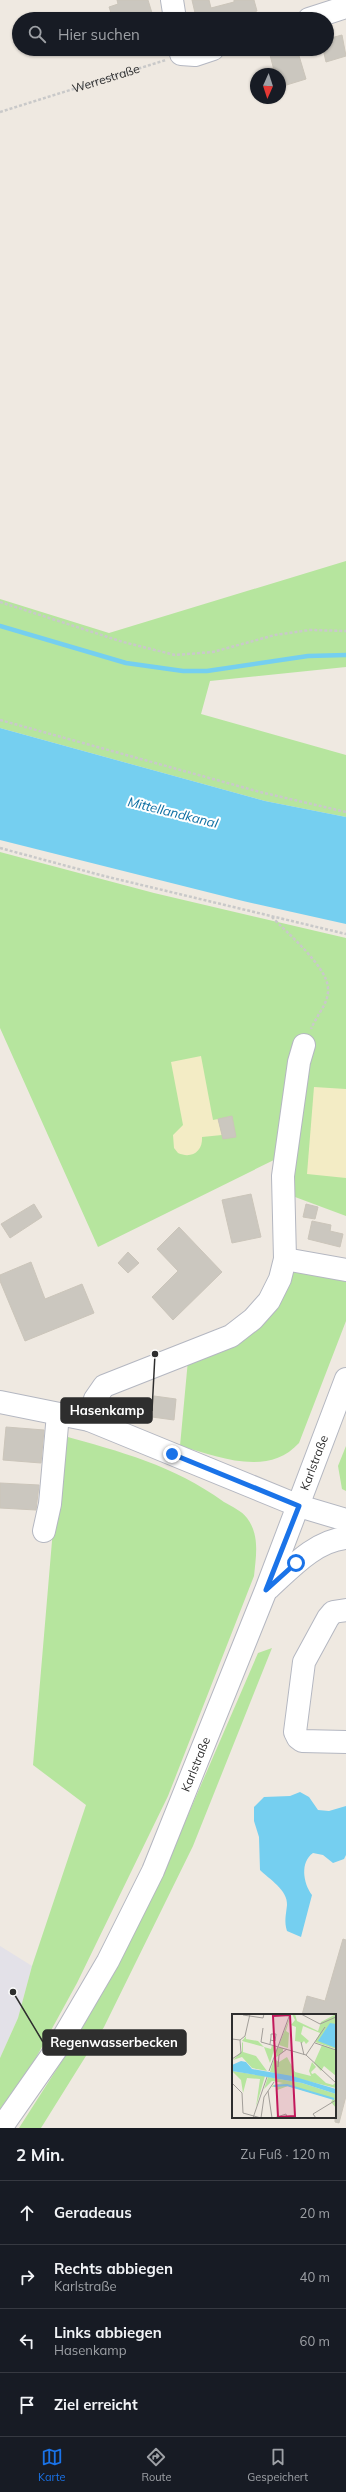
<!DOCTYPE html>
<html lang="de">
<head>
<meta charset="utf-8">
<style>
  :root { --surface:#171b24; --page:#20242c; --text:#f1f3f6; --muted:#9ea1a6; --line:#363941; --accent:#1a73e8 }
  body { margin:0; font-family:Mulish,sans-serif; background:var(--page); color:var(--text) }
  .compass { position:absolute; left:250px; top:68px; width:36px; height:36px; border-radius:50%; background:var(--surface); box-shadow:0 1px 3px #0004; rotate:183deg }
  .stop { position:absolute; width:12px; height:12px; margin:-9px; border:3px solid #1a73e8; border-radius:50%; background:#fff }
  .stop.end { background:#1a73e8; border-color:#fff; box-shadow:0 1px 4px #0008 }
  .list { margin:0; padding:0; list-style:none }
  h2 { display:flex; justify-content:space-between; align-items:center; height:52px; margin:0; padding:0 16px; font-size:17px }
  h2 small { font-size:13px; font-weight:400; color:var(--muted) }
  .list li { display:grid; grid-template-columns:26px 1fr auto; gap:12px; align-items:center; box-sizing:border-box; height:64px; padding:0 16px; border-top:1px solid var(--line) }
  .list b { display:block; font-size:15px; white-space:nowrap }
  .list p { margin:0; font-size:13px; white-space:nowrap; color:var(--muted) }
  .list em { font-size:13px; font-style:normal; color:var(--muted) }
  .icon { flex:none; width:22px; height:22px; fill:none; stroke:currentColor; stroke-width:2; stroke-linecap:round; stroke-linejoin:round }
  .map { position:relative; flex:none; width:346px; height:2128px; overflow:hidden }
  .search { position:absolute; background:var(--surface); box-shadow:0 1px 3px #0004; left:12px; right:12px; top:12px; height:44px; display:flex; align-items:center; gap:10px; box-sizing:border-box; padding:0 14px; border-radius:22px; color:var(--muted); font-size:15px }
  .sheet { height:308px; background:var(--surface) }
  nav { display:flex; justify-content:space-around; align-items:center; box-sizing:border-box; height:56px; border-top:1px solid var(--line); background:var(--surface); font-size:11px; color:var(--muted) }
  nav a { display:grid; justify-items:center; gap:2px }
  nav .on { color:var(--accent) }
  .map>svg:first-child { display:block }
</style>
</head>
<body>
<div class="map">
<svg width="346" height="2128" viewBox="0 0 346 2128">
  <rect width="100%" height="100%" fill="#efe9e1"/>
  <polygon fill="#e3e1e8" points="0,1946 32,1966 18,2018 0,2058"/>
  <g fill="#b6e59e">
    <polygon points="346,561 346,667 210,681 201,714 346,755 346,817 265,801 0,728 0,599 109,633"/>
    <polygon points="0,852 154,893 346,938 346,1216 279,1191 278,1158 98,1247 0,1028"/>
    <path d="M287,1267L346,1277V1321L299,1443C267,1478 218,1456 180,1446L188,1360L211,1350Z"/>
    <path d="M61,1435C121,1452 173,1465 224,1502C231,1506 242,1511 247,1518C260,1535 256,1556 254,1576L168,1796L77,1983L32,2065L0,2109V2058L18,2018L32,1966L86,1805L33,1765Z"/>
    <polygon points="346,1446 346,1491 342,1489 338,1466"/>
    <polygon points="272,1648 193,1846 104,2027 41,2128 19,2128 67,2053 153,1896 258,1653"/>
  </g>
  <g fill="#f3ecc5">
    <path d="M201,1056L213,1120L218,1119L222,1135L202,1137C203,1152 191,1159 178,1153L174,1148L173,1135L183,1125L171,1062Z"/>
    <polygon points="314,1087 346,1089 346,1178 307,1174"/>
  </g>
  <g fill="#75cff0">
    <polygon points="0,728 265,801 346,817 346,924 243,901 0,840"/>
    <path d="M300,1792L309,1797L318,1810L329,1811L346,1806V1855L344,1859L333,1863L323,1855L313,1853C300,1862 303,1883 312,1895L301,1937L287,1931C284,1921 286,1915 287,1905C288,1890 269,1879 260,1870L259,1837L254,1821V1807L264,1797L290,1796Z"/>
  </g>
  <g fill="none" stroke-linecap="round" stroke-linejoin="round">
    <polyline stroke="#75cff0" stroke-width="4.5" points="0,626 126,663 183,671 207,671 308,656 346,655"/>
  </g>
  <g fill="#cbc7bf" stroke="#cbc5ba">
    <polygon points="117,0 148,0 152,13 133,19 113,19 109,7 118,4"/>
    <polygon points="192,0 209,0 211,8 234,2 234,0 254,0 257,11 227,19 187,19 187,15 195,13"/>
    <polygon points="342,35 346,56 326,62 323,49 327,49 327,39"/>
    <polygon points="290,49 297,49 306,79 280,87 280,74 275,74 270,55"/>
    <polygon points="232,1116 236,1137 223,1139 218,1119"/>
    <polygon points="251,1194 261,1237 232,1243 222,1200"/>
    <polygon points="34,1204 42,1217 10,1238 1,1224"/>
    <polygon points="306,1204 318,1207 315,1219 303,1217"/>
    <polygon points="312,1221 331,1225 330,1231 343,1234 340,1247 308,1239"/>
    <polygon points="179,1227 222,1272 173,1320 152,1297 178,1271 157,1249"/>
    <polygon points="128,1252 139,1263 128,1273 118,1263"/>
    <polygon points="31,1262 45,1299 82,1284 94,1313 25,1341 0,1281 0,1275"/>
    <polygon points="154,1396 176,1399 174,1420 152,1417"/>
    <polygon points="6,1427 44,1430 41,1463 3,1460"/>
    <polygon points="0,1483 39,1485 36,1510 0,1508"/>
    <polygon points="343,1939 346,1940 346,2096 339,2123 335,2122 335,2015 302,2015 307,1996 325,2001"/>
  </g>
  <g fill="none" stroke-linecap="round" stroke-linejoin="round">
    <defs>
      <g id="minor">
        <polyline points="172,0 175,19"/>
        <polyline points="309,19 346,7"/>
        <polyline points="180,49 181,54 195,55 213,49"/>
        <polyline points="285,1259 346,1270"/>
        <polyline points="0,1402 89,1420 299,1506 346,1520"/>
        <polyline points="89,1420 95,1399 104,1386 231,1336 253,1319 269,1301 280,1279 285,1259 283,1176 299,1062 304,1045"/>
        <polyline points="44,1531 50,1504 58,1414"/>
        <path d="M269,1588C291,1568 315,1541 346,1538"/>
        <polyline points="346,1610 333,1612 328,1618 304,1662 295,1732 298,1738 302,1741 346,1742"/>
        <path id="s2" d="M1,2128L57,2048L108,1961L153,1871L266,1590L346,1379"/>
      </g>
    </defs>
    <use href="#minor" stroke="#b4b7c1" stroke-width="24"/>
    <g stroke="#c9c9c9" stroke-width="2.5" stroke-dasharray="3 2" stroke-linecap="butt">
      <path id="s1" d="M0,112L166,60"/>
      <polyline points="0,602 123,642 175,655 213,652 275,635 310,630 346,631"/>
      <polyline points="0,720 260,792 346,812"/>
      <polyline points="0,848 104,876 346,934"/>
      <path d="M272,917C287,933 328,967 328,989C329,1003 316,1016 311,1029"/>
    </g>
    <use href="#minor" stroke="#fff" stroke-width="22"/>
  </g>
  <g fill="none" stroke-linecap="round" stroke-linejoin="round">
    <polyline stroke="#1a73e8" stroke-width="5" points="172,1454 299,1506 266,1590 296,1563"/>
  </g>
  <g text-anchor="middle" stroke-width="4" stroke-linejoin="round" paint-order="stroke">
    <g font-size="12" fill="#2e2e2e" stroke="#fff">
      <text dy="4" stroke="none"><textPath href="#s1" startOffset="111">Werrestraße</textPath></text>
      <text dy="4" stroke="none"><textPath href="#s2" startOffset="738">Karlstraße</textPath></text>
      <text dy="4" stroke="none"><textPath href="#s2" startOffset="414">Karlstraße</textPath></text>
    </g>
    <g font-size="13" font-style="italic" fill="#0d6fa3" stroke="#fff">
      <text transform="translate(173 812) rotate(14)" y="5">Mittellandkanal</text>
    </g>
  </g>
  <g transform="translate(232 2014)">
    <rect width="104" height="104" fill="#efe9e1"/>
    <path d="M59,0L54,17L57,19L56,34L47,31ZM60,0H63L65,7L86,17L89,8L104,0V35L83,28L88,19L71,12L69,20L77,27L74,30L72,27L69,30V28L63,27L64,13L59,11L63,6ZM14,22V25L26,27L32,33L39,35L40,31L43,33L38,49L32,33L10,27ZM10,28L11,29V38L24,42L35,57L20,54L10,43L1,46L10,37ZM90,31L104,36V62L92,52L89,57L82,49ZM45,34H51V38L42,45L47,48L55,43L63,58L79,62L77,57L80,48L84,53L79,58L80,60L83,59L94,69L101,71L103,69L104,74L38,58ZM0,57L33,62L24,93L28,65L15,64L11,79L9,66ZM36,63L70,69L104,80V94L99,88L101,85L56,72L40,78L45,76V73H40L41,71L51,69L40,67L32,75Z" fill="#b6e59e"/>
    <path d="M98,9L104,10V34L86,27ZM9,47L14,48L20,55L60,62L104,75V80L70,69L0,57V51Z" fill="#75cff0"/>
    <path fill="none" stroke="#75cff0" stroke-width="2" d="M42,72L55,71L102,85"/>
    <path fill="none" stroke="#a29e99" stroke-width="1" d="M69,0L88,10L104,3M11,1L31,4L32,0M31,14L29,28L74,41L104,69M0,25L8,26L13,22L18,0M69,28L72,41M83,29L104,36M38,30L39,23V20H44L43,27L38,26M74,41L93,13M0,45L9,39L8,26M46,53L47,41L55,35M37,57L58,0M0,69L10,79L11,99L29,104M36,77L40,104M21,104L35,63M29,104L32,83L42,68M42,104L54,100L55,104M84,104L81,100L104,86"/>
    <path fill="#c2185b" fill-opacity="0.15" stroke="#c2185b" stroke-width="2" d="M58,1L63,102L46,103L41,2Z"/>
    <rect width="104" height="104" fill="none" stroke="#2e2e2e" stroke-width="2"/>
  </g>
  <path fill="none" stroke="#2e2e2e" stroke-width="1.5" d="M155 1354L152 1411M13 1992L43 2042"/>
  <g fill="#2e2e2e" stroke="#fff" stroke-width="1.5">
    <circle cx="155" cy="1354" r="4"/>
    <circle cx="13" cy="1992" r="4"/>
  </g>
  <g fill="#2e2e2e" stroke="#2e2e2e" stroke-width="1.5">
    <rect x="61" y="1398" width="91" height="25" rx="4"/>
    <rect x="43" y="2030" width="143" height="25" rx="4"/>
  </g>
  <g font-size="13" text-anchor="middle" font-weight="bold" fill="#fff">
    <text x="107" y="1415">Hasenkamp</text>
    <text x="114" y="2047">Regenwasserbecken</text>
  </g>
</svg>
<svg class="compass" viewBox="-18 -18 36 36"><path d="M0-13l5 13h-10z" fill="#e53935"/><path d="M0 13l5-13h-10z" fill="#9ea1a6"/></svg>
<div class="stop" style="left:296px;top:1563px"></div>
<div class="stop end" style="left:172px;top:1454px"></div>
<div class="search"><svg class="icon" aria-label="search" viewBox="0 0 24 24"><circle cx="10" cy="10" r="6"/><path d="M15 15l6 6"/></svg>Hier suchen</div>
</div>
<section class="sheet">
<h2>2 Min.<small>Zu Fuß · 120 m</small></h2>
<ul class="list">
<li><svg class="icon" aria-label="ahead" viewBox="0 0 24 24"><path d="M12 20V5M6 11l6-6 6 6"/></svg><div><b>Geradeaus</b></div><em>20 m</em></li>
<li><svg class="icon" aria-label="right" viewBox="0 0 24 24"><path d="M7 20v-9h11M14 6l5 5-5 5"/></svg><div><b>Rechts abbiegen</b><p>Karlstraße</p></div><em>40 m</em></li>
<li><svg class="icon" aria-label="left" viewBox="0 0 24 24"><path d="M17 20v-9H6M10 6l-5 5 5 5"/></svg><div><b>Links abbiegen</b><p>Hasenkamp</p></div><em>60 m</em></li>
<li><svg class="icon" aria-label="arrive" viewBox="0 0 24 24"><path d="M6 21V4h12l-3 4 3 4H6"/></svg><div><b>Ziel erreicht</b></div></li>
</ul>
</section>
<nav>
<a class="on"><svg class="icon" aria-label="map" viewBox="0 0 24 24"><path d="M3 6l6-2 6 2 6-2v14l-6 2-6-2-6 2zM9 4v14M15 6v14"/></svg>Karte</a>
<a><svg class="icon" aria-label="directions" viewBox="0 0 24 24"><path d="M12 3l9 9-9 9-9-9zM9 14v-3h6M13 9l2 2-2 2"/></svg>Route</a>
<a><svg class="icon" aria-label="saved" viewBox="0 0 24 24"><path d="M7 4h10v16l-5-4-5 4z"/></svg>Gespeichert</a>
</nav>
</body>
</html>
